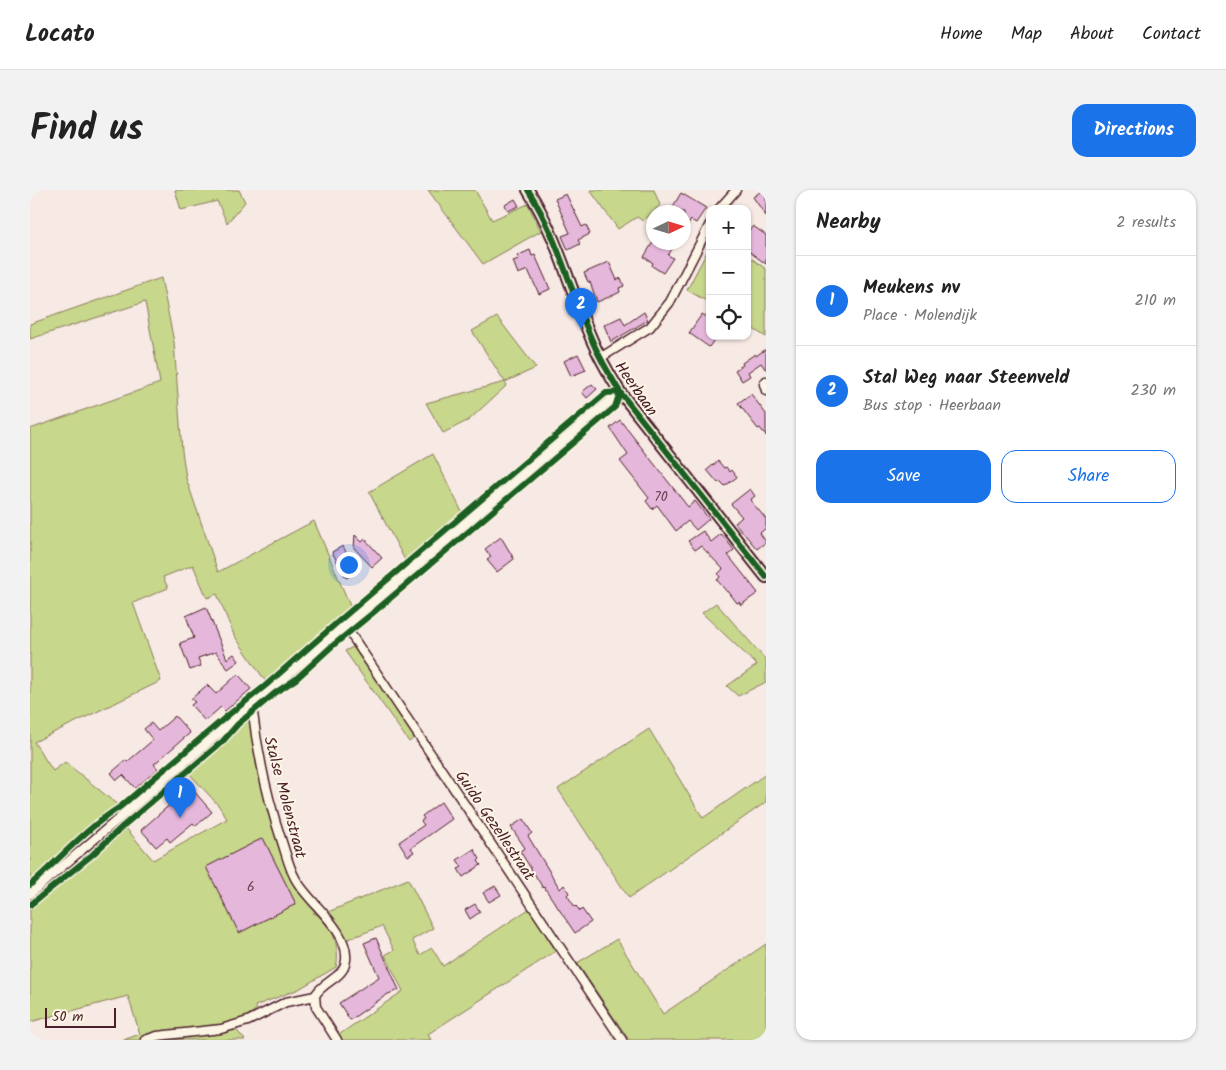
<!DOCTYPE html>
<html lang="en">
<head>
<meta charset="utf-8">
<style>
  :root { --surface:#fff; --page:#f2f2f2; --text:#222; --muted:#767676; --line:#e0e0e0; --accent:#1a73e8 }
  body { margin:0; font-family:Kalam,sans-serif; background:var(--page); color:var(--text) }
  .controls { position:absolute; right:15px; top:15px; display:grid; overflow:hidden; border-radius:10px; box-shadow:0 1px 4px #0004 }
  .controls button { width:45px; height:45px; display:grid; place-items:center; padding:0; border:0; border-bottom:1px solid var(--line); background:var(--surface); color:var(--text); font:25px sans-serif }
  .compass { position:absolute; left:616px; top:15px; width:45px; height:45px; border-radius:50%; background:var(--surface); box-shadow:0 1px 4px #0004; rotate:86deg }
  .scale { position:absolute; left:15px; bottom:12px; width:71px; box-sizing:border-box; padding-left:5px; border:2px solid #4a1f2b; border-top:0; font-size:14px; line-height:18px; white-space:nowrap; color:#4a1f2b; -webkit-text-stroke:4px #fcf5e5; paint-order:stroke }
  .you { position:absolute; left:318px; top:374px; width:18px; height:18px; margin:-12px; border:4px solid #fff; border-radius:50%; background:#1a73e8; box-shadow:0 0 0 8px #1a73e833 }
  .badge { display:grid; place-items:center; width:32px; height:32px; border-radius:50%; background:var(--accent); color:#fff; font-size:16px; font-weight:700 }
  .pin { position:absolute; translate:-50% -41px; filter:drop-shadow(0 1px 2px #0008) }
  .pin::after { content:''; position:absolute; top:26px; width:18px; height:15px; background:inherit; clip-path:polygon(0 0,100% 0,50% 100%) }
  .list { margin:0; padding:0; list-style:none }
  h2 { display:flex; justify-content:space-between; align-items:center; height:65px; margin:0; padding:0 20px; font-size:21px }
  h2 small { font-size:16px; font-weight:400; color:var(--muted) }
  .list li { display:grid; grid-template-columns:32px 1fr auto; gap:15px; align-items:center; box-sizing:border-box; height:90px; padding:0 20px; border-top:1px solid var(--line) }
  .list b { display:block; font-size:19px; white-space:nowrap }
  .list p { margin:0; font-size:16px; white-space:nowrap; color:var(--muted) }
  .list em { font-size:16px; font-style:normal; color:var(--muted) }
  .actions { display:flex; gap:10px; padding:15px 20px }
  .actions a { flex:1; padding:11px 0; border:1px solid var(--accent); border-radius:15px; text-align:center; font-size:18px; color:var(--accent) }
  .actions .main { background:var(--accent); color:#fff }
  .icon { flex:none; width:28px; height:28px; fill:none; stroke:currentColor; stroke-width:2; stroke-linecap:round; stroke-linejoin:round }
  .map { position:relative; flex:none; width:736px; height:850px; overflow:hidden; border-radius:15px }
  header { display:flex; align-items:center; gap:30px; box-sizing:border-box; height:70px; padding:0 25px; background:var(--surface); border-bottom:1px solid var(--line) }
  header strong { font-size:24px }
  nav { display:flex; gap:28px; margin-inline-start:auto; font-size:18px }
  .intro { display:flex; align-items:center; justify-content:space-between; box-sizing:border-box; height:120px; padding:0 30px }
  h1 { margin:0; font-size:35px }
  .button { padding:12px 22px; border-radius:15px; background:var(--accent); color:#fff; font-size:18px; font-weight:700 }
  main { display:flex; gap:30px; padding:0 30px }
  aside { flex:1; background:var(--surface); border-radius:15px; box-shadow:0 1px 4px #0004 }
  .map>svg:first-child { display:block }
</style>
</head>
<body>
<header>
<strong>Locato</strong>
<nav><a>Home</a><a>Map</a><a>About</a><a>Contact</a></nav>
</header>
<div class="intro"><h1>Find us</h1><a class="button">Directions</a></div>
<main>
<div class="map">
<svg width="736" height="850" viewBox="0 0 736 850">
  <rect width="100%" height="100%" fill="#f7e9e3"/>
  <filter id="ink" filterUnits="userSpaceOnUse"><feTurbulence type="fractalNoise" baseFrequency=".02" numOctaves="2"/><feDisplacementMap in="SourceGraphic" scale="10" xChannelSelector="R" yChannelSelector="G"/><feConvolveMatrix kernelMatrix="1 2 1 2 8 2 1 2 1" color-interpolation-filters="sRGB"/></filter>
  <g filter="url(#ink)">
    <g fill="#c7d78b" stroke="#887b5b">
      <polygon points="145,0 209,0 215,12 197,33 187,11 151,20"/>
      <polygon points="398,0 445,0 462,30 498,14 511,41 453,74"/>
      <polygon points="560,0 624,0 630,15 613,31 607,27 588,39"/>
      <polygon points="680,56 680,113 657,100"/>
      <polygon points="717,65 736,79 736,147 717,135"/>
      <polygon points="131,88 144,152 152,261 156,288 188,382 284,331 321,418 236,492 204,445 187,404 177,408 163,375 133,387 138,398 103,413 131,491 4,552 23,581 35,572 89,616 70,630 0,692 0,239 130,193 115,112 0,149 0,134"/>
      <polygon points="467,127 506,178 475,192 477,195 439,230 413,243 396,213 475,192 442,141"/>
      <polygon points="403,264 433,324 376,372 339,302"/>
      <polygon points="686,413 736,470 736,492 708,506 697,496 727,475 672,423"/>
      <polygon points="323,457 385,547 379,552 315,461"/>
      <path d="M218,528L221,532L226,572L236,609L257,677L286,721L283,723C302,729 311,759 306,777L269,799L225,816L227,819L203,836L215,850H93L110,844L98,806L0,832V717L33,690L54,675L95,637L123,670L197,629L189,616L159,583L196,550Z"/>
      <polygon points="619,539 673,628 736,584 736,612 599,708 528,599"/>
      <polygon points="378,689 403,738 382,750 390,765 402,758 413,776 499,719 526,761 398,844 401,850 309,850 307,846 373,801 355,765 364,760 352,736 316,750 310,737 298,722"/>
      <polygon points="587,749 633,824 736,754 736,850 599,850 547,773"/>
    </g>
    <g fill="#e5b7db" stroke="#4a1f2b">
      <polygon points="733,0 736,0 736,26 723,7"/>
      <polygon points="651,3 676,18 666,33 661,30 654,42 654,22 649,22 642,18"/>
      <polygon points="536,4 552,37 556,35 560,44 548,50 550,54 538,60 532,46 540,43 525,9"/>
      <polygon points="485,9 489,16 478,21 475,15"/>
      <polygon points="723,36 736,45 736,74 717,60 717,43"/>
      <polygon points="623,52 647,52 638,65 643,68 633,83 622,76 623,73 614,67"/>
      <polygon points="500,60 502,66 505,65 520,99 509,104 498,80 488,84 483,71 489,69 487,66"/>
      <polygon points="579,72 587,90 591,88 594,96 589,98 590,102 584,105 567,112 560,92 558,92 554,83"/>
      <polygon points="614,122 618,130 581,152 574,135 591,127 595,135"/>
      <polygon points="672,124 680,129 680,146 687,146 679,157 659,143"/>
      <polygon points="736,159 736,180 731,173 718,182 720,186 712,191 705,180 713,175 712,173 725,164 726,166"/>
      <polygon points="548,164 556,180 541,186 534,171"/>
      <polygon points="562,194 567,199 557,208 552,202"/>
      <polygon points="721,204 736,224 736,246 730,238 728,239 708,213"/>
      <polygon points="590,230 658,317 665,311 679,329 666,340 658,331 646,341 627,315 622,319 616,311 619,308 590,271 598,265 580,238"/>
      <polygon points="688,271 694,278 696,277 700,282 702,280 707,287 695,296 690,291 688,293 677,280"/>
      <polygon points="720,299 725,306 720,310 736,329 736,338 730,343 736,352 727,359 705,333 712,327 701,314"/>
      <polygon points="673,341 681,352 691,344 698,352 704,360 698,365 728,403 711,415 709,412 707,413 698,401 697,402 687,390 690,387 688,384 693,379 671,356 665,360 658,351"/>
      <polygon points="325,345 332,352 335,349 352,368 342,377 324,358"/>
      <polygon points="471,347 484,369 467,382 457,370 461,367 455,359"/>
      <polygon points="313,356 326,383 316,388 302,362"/>
      <polygon points="176,417 197,469 204,464 209,471 198,479 186,462 168,468 171,476 160,480 150,453 164,448 156,426"/>
      <polygon points="208,484 221,499 195,521 191,517 175,531 161,515 165,512 161,509 177,495 186,504"/>
      <polygon points="145,526 160,543 124,574 128,579 105,598 93,585 87,590 81,583 96,570 97,572 123,550 114,539 121,533 128,541"/>
      <polygon points="163,600 182,622 166,636 163,633 140,652 137,648 126,657 111,640 144,611 147,614"/>
      <polygon points="411,612 422,629 381,658 384,662 378,666 369,652 394,635 391,631 394,629 392,626"/>
      <polygon points="493,629 502,643 498,646 530,699 534,695 539,703 537,705 545,717 546,716 550,721 552,719 561,732 545,743 514,697 513,698 490,661 495,658 481,637"/>
      <polygon points="233,648 266,714 209,743 176,677"/>
      <polygon points="444,659 450,669 448,671 451,675 433,687 428,679 432,677 427,670"/>
      <polygon points="465,696 471,705 459,712 453,703"/>
      <polygon points="445,714 450,722 440,729 435,720"/>
      <polygon points="346,748 369,800 358,804 320,830 309,813 349,787 334,753"/>
    </g>
    <g fill="none" stroke-linecap="round" stroke-linejoin="round">
      <defs>
        <g id="minor">
          <polyline points="689,19 706,0"/>
          <polyline points="570,168 620,137 640,112 680,34"/>
          <polyline points="736,191 734,194 736,201"/>
          <polyline points="316,437 592,850"/>
          <path d="M222,515C227,562 237,607 252,652C256,664 259,677 265,688C278,713 319,739 316,770C314,789 292,791 285,806L286,817L307,850"/>
          <polyline points="0,704 590,202"/>
          <polyline points="115,850 127,846 191,839 218,831 256,812 285,806"/>
        </g>
        <path id="tertiary" d="M498,0C527,45 540,99 561,148C569,167 579,184 590,202L736,387"/>
      </defs>
      <use href="#minor" stroke="#4a1f2b" stroke-width="11"/>
      <use href="#tertiary" stroke="#4a1f2b" stroke-width="14"/>
      <use href="#minor" stroke="#fcf5e5" stroke-width="8"/>
      <use href="#tertiary" stroke="#fcf5e5" stroke-width="10"/>
      <defs>
        <g id="cycleway">
          <path d="M498,0C527,45 540,99 561,148C569,167 579,184 590,202L736,387"/>
          <path d="M0,695C30,669 56,638 90,617L197,526L235,496L310,430L576,203L590,202"/>
          <polyline points="0,715 62,665 93,636 193,551 208,534 245,503 266,489 301,457 344,422 585,217 590,202"/>
        </g>
      </defs>
      <use href="#cycleway" stroke="#fcf5e5" stroke-width="9"/>
      <use href="#cycleway" stroke="#1b5e20" stroke-width="6"/>
    </g>
  </g>
  <g text-anchor="middle" stroke-width="4" stroke-linejoin="round" paint-order="stroke">
    <g font-size="14" fill="#714557">
      <text x="631" y="311">70</text>
      <text x="221" y="701">6</text>
    </g>
    <g font-size="16" fill="#4a1f2b" stroke="#fcf5e5">
      <text transform="translate(607 198) rotate(55)" y="6">Heerbaan</text>
      <text transform="translate(256 607) rotate(75)" y="6">Stalse Molenstraat</text>
      <text transform="translate(466 635) rotate(56)" y="6">Guido Gezellestraat</text>
    </g>
  </g>
</svg>
<div class="controls">
<button>+</button>
<button>−</button>
<button><svg class="icon" aria-label="locate" viewBox="0 0 24 24"><circle cx="12" cy="12" r="6"/><path d="M12 2v4M12 18v4M2 12h4M18 12h4"/></svg></button>
</div>
<svg class="compass" viewBox="-18 -18 36 36"><path d="M0-13l5 13h-10z" fill="#e53935"/><path d="M0 13l5-13h-10z" fill="#767676"/></svg>
<div class="scale">50 m</div>
<div class="you"></div>
<div class="pin badge" style="left:150px;top:628px">1</div>
<div class="pin badge" style="left:551px;top:139px">2</div>
</div>
<aside>
<h2>Nearby<small>2 results</small></h2>
<ul class="list">
<li><span class="badge">1</span><div><b>Meukens nv</b><p>Place · Molendijk</p></div><em>210 m</em></li>
<li><span class="badge">2</span><div><b>Stal Weg naar Steenveld</b><p>Bus stop · Heerbaan</p></div><em>230 m</em></li>
</ul>
<div class="actions"><a class="main">Save</a><a>Share</a></div>
</aside>
</main>
</body>
</html>
